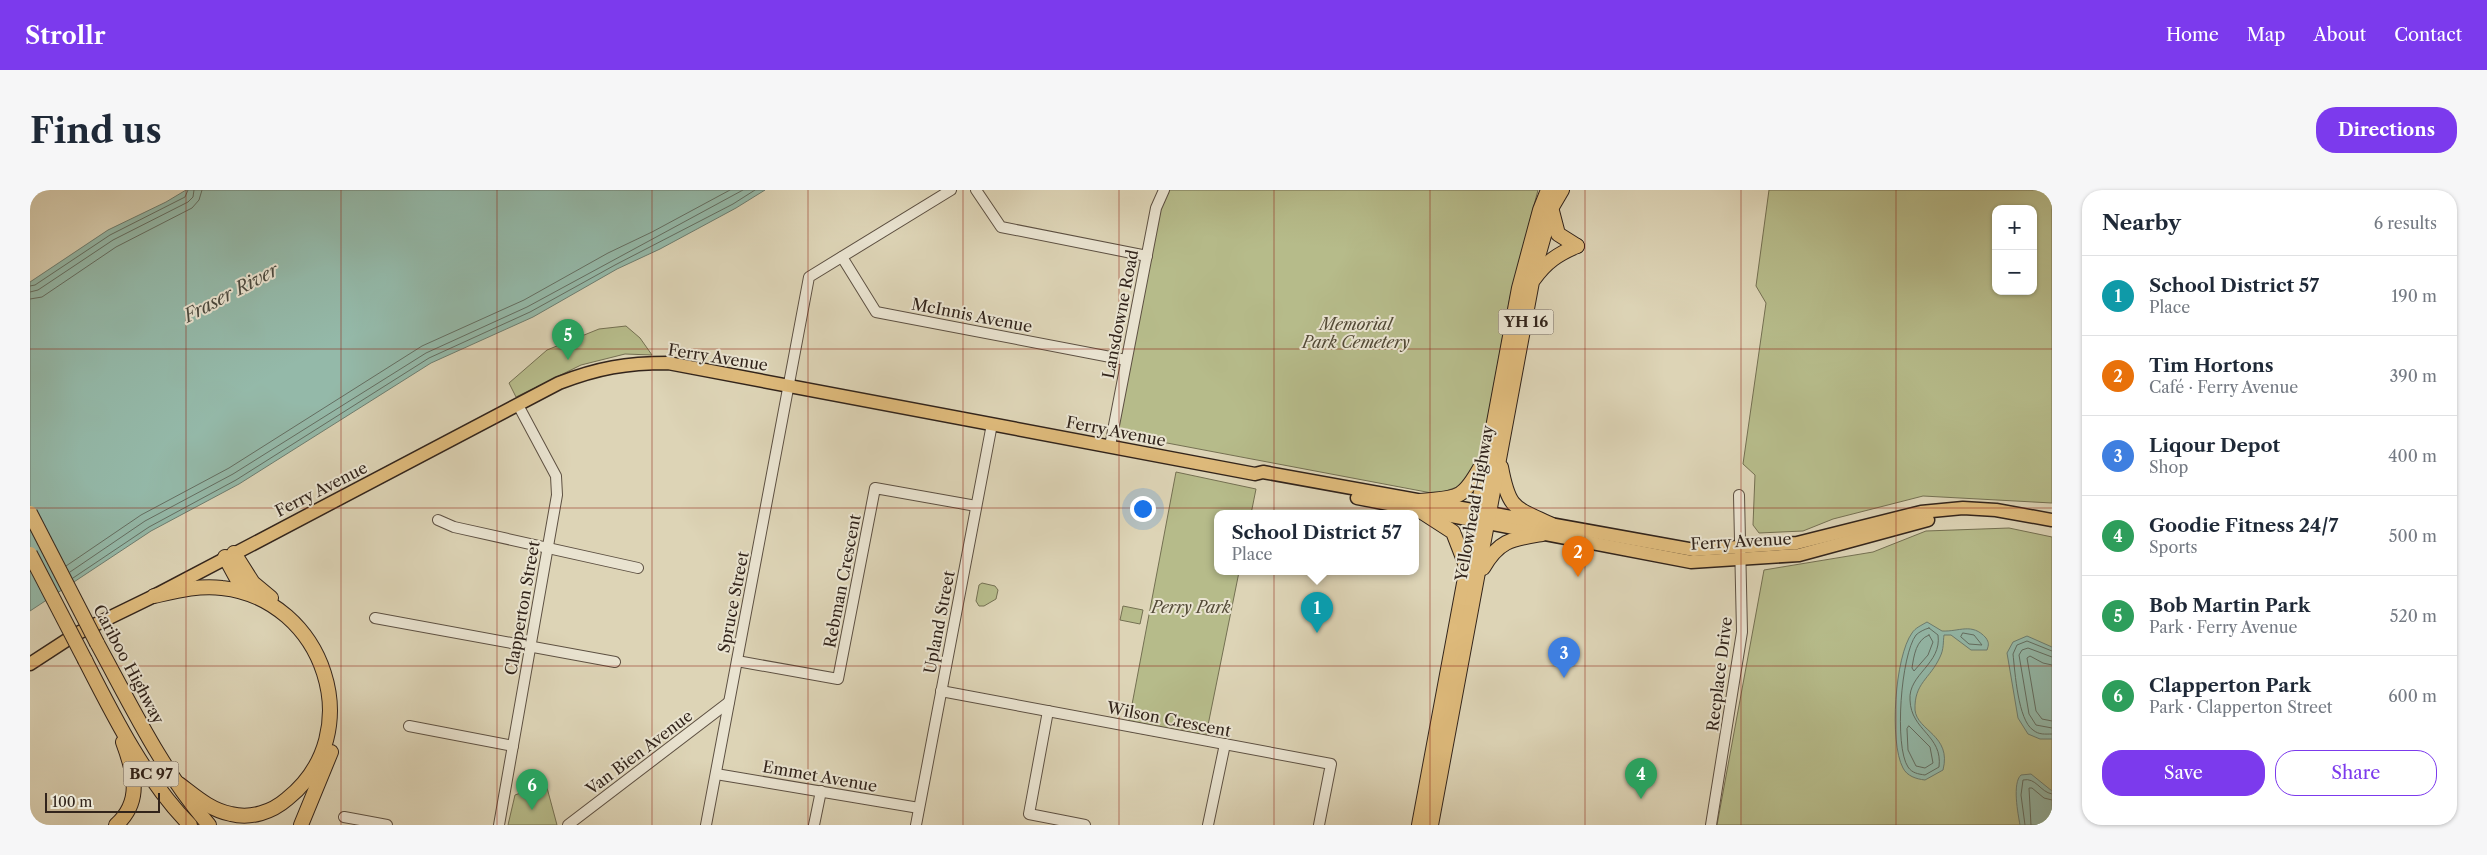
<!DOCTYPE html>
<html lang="en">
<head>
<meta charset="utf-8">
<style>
  :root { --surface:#fff; --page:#f6f6f7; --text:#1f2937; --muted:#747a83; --line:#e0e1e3; --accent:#7c3aed }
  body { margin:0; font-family:"Libre Caslon Text",serif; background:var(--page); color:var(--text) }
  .controls { position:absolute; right:15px; top:15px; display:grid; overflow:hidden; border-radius:10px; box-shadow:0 1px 4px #0004 }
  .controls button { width:45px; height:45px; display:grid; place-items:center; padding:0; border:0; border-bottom:1px solid var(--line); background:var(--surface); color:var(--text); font:25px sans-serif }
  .scale { position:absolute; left:15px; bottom:12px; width:115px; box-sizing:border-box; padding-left:5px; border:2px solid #32241b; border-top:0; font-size:14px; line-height:18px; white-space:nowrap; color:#32241b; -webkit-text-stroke:4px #e9e3d0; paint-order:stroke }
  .you { position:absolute; left:1112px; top:318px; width:18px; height:18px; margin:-12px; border:4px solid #fff; border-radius:50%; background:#1a73e8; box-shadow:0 0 0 8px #1a73e833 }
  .badge { display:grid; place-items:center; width:32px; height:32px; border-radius:50%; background:var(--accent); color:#fff; font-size:16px; font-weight:700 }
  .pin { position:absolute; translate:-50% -41px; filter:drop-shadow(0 1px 2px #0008) }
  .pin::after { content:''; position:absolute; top:26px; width:18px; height:15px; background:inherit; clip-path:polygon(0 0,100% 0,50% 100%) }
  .popup { position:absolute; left:1184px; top:320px; width:205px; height:65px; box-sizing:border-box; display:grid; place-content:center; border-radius:10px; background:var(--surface); filter:drop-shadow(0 1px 4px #0005); font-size:16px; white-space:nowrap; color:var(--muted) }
  .popup b { font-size:19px; color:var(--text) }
  .popup::after { content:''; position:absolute; left:50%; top:100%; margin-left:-10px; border:10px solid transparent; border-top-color:var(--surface) }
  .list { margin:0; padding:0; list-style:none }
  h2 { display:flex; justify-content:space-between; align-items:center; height:65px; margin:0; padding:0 20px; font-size:21px }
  h2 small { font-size:16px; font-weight:400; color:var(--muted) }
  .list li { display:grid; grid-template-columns:32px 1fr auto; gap:15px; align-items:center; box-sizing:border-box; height:80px; padding:0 20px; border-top:1px solid var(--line) }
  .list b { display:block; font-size:19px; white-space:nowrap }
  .list p { margin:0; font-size:16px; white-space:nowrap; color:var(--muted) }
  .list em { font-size:16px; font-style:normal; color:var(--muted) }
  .actions { display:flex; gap:10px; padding:15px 20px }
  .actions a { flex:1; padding:11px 0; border:1px solid var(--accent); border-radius:20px; text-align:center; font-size:18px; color:var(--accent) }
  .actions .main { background:var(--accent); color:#fff }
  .map { position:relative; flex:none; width:2022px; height:635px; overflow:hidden; border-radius:20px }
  header { display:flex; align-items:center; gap:30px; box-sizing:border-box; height:70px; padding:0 25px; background:var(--accent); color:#fff }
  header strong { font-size:24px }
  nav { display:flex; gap:28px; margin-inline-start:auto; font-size:18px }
  .intro { display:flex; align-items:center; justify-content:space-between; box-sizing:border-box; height:120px; padding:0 30px }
  h1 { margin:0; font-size:35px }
  .button { padding:12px 22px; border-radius:20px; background:var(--accent); color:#fff; font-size:18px; font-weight:700 }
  main { display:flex; gap:30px; padding:0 30px }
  aside { flex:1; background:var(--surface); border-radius:20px; box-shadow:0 1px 4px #0004 }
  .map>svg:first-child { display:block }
</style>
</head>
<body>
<header>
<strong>Strollr</strong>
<nav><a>Home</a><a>Map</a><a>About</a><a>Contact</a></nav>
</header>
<div class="intro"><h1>Find us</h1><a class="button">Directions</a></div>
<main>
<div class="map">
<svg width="2022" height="635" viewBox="0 0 2022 635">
  <rect width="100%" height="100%" fill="#ddd4b6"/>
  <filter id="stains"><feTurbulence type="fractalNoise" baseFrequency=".004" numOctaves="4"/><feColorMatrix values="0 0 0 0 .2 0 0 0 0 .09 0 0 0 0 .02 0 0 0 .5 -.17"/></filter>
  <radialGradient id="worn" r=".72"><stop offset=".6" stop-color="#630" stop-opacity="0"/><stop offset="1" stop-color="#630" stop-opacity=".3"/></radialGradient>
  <g fill="#b6bb8a" stroke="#747052" fill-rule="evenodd">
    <polygon points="1138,0 1508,0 1480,107 1451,265 1439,289 1427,297 1407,304 1084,243 1124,19"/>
    <path d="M1739,0H2022V313L1893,306L1803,329L1773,341L1729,343L1723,335L1725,285L1713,274L1736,113L1726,96ZM1966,19H2003V101H1966Z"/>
    <polygon points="596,136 610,148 622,165 595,164 551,175 486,207 479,193 517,160 569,139"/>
    <polygon points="1146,282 1226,299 1221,324 1188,324 1188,382 1209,382 1174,555 1097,541"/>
    <polygon points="1979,338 2022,347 2022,635 1687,635 1734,380 1843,362 1896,341"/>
    <polygon points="952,393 965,396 968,400 966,409 954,416 949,416 946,411 949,395"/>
    <polygon points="1093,416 1113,420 1110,434 1090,430"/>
    <polygon points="516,594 527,635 478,635 485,605"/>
  </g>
  <g fill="#94b9a9" stroke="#6d7d70">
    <polygon points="156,0 735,0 706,18 630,59 587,79 503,127 401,173 209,294 121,341 0,421 0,92 78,40 136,12"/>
    <path d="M1897,432L1912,441C1929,442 1942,432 1956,448C1959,453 1959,454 1957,460H1941L1921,445H1914C1913,452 1914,459 1910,467C1900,489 1884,493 1885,520C1887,541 1922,545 1913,580L1895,590C1886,589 1877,586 1873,578C1859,552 1865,466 1882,443C1885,438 1892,435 1897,432Z"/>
    <polygon points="1997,446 2022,457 2022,549 2010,549 1998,544 1988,528 1977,463 1983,452"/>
    <path d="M2001,584L2022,601V635H1990C1988,624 1982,593 1991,585Z"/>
  </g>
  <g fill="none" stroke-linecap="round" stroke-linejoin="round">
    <g stroke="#636e62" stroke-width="1">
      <polyline points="0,96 5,95 80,45 155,7 158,0"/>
      <polyline points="0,102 8,100 83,50 158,12 163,7 164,0"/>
      <polyline points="0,109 12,107 86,57 162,18 169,10 172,0"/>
      <polyline points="36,376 111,325 199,278 392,156 494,110 578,63 622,42 700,0"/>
      <polyline points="40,382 115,331 203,284 396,163 497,117 713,0"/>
      <polyline points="43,388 119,337 206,290 399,168 500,122 585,75 703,14 725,0"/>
      <path d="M1899,438L1908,445C1912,474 1878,484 1880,510C1881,541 1913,545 1909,577L1895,585C1888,584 1882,583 1878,577C1864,556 1871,465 1886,445C1889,442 1895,439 1899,438Z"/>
      <polygon points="1933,443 1944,445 1952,455 1939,454 1931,447"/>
      <path d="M1899,445L1903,452L1898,465L1884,481L1882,478C1884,465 1886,450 1899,445Z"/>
      <path d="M2022,461L1997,451L1987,455L1983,464C1985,482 1988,530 2003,540C2009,545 2015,544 2022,544"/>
      <polyline points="2022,467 1998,458 1992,460 1989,465 1999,524 2006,535 2022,538"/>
      <polyline points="2022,475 2013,473 2000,466 1997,468 2006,521 2012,529 2022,531"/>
      <polygon points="1879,536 1900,557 1903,573 1895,578 1886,576 1878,560 1877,539"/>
      <path d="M1995,635L1991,605L1993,590C2006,587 2010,602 2022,604"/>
      <polyline points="2001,635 1999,598 2002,598 2014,608 2022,610"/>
    </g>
    <defs>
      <g id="minor">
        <polyline points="946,0 971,37 1117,66"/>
        <polyline points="812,67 846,122 1096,170"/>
        <polyline points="1080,256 1126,18 1134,0"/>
        <polyline points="408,330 424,337 608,378"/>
        <polyline points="345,428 585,472"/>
        <polyline points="707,471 808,489 845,298 946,316"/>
        <polyline points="911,501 1301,574 1289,635"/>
        <polyline points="1018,521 999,624 1055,635"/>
        <polyline points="379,536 483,556"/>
        <polyline points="686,584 889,618"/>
        <polyline points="314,627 357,635"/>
        <polyline points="469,635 527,305 526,286 488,215"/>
        <polyline points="538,635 699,512"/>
        <polyline points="676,635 779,87 921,0"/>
        <polyline points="784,635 791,601"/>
        <polyline points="886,635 962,234"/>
        <polyline points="1178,635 1195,554"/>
        <polyline points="1681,635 1712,442 1709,305"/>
      </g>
      <g id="major">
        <polyline points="1327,308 1661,372 1769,365 1898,330"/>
        <path d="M0,474L46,444L124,406L529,193C568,178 596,173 638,173L1225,284L1233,282L1664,360L1767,353L1891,322L1933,318L1966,320L2022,330"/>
      </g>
      <g id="highway">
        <polyline points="1522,21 1528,44 1547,56"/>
        <path d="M1504,89C1516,72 1528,64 1547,56"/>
        <path d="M1471,277C1479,320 1484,317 1522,335"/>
        <path d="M1390,311C1426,307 1431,312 1450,278"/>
        <polyline points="1389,320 1423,342 1435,373"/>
        <polyline points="204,363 223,393 241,408"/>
        <polyline points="195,367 214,402"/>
        <path d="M1453,378C1469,350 1482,349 1512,344"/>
        <path d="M124,406C146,401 169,395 192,398C294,409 340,543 257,609C242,622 221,629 201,624C180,620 165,606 149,594"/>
        <path d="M67,453C101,515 132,581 179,635"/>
        <path d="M55,470C83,525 116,591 160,635"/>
        <path d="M86,635C113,611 104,582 93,552"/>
        <polyline points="271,635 301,562"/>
        <polyline points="1389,635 1489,98 1510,20 1518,0"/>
        <polyline points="1401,635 1504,81 1522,17 1532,0"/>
      </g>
    </defs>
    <use href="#minor" stroke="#5d5042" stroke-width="12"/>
    <use href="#major" stroke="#32241b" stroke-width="15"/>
    <use href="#highway" stroke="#32241b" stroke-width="16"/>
    <use href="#minor" stroke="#e9e3d0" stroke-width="10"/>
    <use href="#major" stroke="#deba7b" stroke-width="12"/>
    <use href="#highway" stroke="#deba7b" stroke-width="14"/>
    <defs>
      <g id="highway-bridge">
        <polyline points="0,323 67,453"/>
        <polyline points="0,364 55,470"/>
      </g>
    </defs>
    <use href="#highway-bridge" stroke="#32241b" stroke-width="16" stroke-linecap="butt"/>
    <use href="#highway-bridge" stroke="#deba7b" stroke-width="14"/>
  </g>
  <path fill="none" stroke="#8f2418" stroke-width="1" stroke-opacity="0.55" d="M156,0V635M311,0V635M467,0V635M622,0V635M778,0V635M933,0V635M1089,0V635M1244,0V635M1400,0V635M1555,0V635M1711,0V635M1866,0V635M0,159H2022M0,318H2022M0,476H2022"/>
  <g text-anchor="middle" stroke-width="4" stroke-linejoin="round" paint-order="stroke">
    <g fill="#e9e3d0" stroke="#695d51" stroke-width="1">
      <rect x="1468.5" y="119.5" width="55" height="25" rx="4"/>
      <rect x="93.5" y="571.5" width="55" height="25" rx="4"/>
    </g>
    <g font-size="15" font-weight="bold" fill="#32241b">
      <text x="1496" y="137">YH 16</text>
      <text x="121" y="589">BC 97</text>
    </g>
    <g font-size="16" fill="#32241b" stroke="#e9e3d0">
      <text transform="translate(1090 124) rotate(-79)" y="6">Lansdowne Road</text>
      <text transform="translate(942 125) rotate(11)" y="6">McInnis Avenue</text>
      <text transform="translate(688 167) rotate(9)" y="6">Ferry Avenue</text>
      <text transform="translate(1086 241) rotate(11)" y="6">Ferry Avenue</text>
      <text transform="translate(291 299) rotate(-27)" y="6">Ferry Avenue</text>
      <text transform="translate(1444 313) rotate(-80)" y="6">Yellowhead Highway</text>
      <text transform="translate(1711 351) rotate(-3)" y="6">Ferry Avenue</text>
      <text transform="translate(812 391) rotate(-79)" y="6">Rebman Crescent</text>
      <text transform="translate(703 412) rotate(-79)" y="6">Spruce Street</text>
      <text transform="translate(492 418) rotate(-80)" y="6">Clapperton Street</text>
      <text transform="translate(909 432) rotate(-79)" y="6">Upland Street</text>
      <text transform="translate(99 474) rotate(62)" y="6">Cariboo Highway</text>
      <text transform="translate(1689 484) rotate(-83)" y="6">Recplace Drive</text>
      <text transform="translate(1139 529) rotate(11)" y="6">Wilson Crescent</text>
      <text transform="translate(609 562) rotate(-37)" y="6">Van Bien Avenue</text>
      <text transform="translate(790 586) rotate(10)" y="6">Emmet Avenue</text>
    </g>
    <g font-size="16" font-style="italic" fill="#534a37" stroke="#e9e3d0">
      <text x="1326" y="140">Memorial<tspan x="1326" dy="18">Park Cemetery</tspan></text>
      <text x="1161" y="423">Perry Park</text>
    </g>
    <g font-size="18" font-style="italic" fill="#4a493e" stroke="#e9e3d0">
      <text transform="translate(201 103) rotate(-28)" y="6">Fraser River</text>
    </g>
  </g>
  <rect width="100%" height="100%" filter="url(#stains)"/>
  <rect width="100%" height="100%" fill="url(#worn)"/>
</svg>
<div class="controls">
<button>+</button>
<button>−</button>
</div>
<div class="scale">100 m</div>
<div class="you"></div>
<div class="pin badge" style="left:1287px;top:443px;background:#0f9aa8">1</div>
<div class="popup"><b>School District 57</b>Place</div>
<div class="pin badge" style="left:1548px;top:387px;background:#e8710a">2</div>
<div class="pin badge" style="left:1534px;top:488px;background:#3f7fe0">3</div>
<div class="pin badge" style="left:1611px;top:609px;background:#2e9e5b">4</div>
<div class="pin badge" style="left:538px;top:170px;background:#2e9e5b">5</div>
<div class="pin badge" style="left:502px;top:620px;background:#2e9e5b">6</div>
</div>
<aside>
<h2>Nearby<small>6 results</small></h2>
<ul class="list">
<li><span class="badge" style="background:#0f9aa8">1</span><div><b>School District 57</b><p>Place</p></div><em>190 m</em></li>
<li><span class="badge" style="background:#e8710a">2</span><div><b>Tim Hortons</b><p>Café · Ferry Avenue</p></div><em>390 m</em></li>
<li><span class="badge" style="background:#3f7fe0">3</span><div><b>Liqour Depot</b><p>Shop</p></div><em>400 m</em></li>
<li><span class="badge" style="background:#2e9e5b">4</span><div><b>Goodie Fitness 24/7</b><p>Sports</p></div><em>500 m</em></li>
<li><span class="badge" style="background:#2e9e5b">5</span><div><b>Bob Martin Park</b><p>Park · Ferry Avenue</p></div><em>520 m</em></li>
<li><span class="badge" style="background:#2e9e5b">6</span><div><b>Clapperton Park</b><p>Park · Clapperton Street</p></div><em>600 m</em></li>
</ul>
<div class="actions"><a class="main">Save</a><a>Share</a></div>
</aside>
</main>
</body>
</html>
